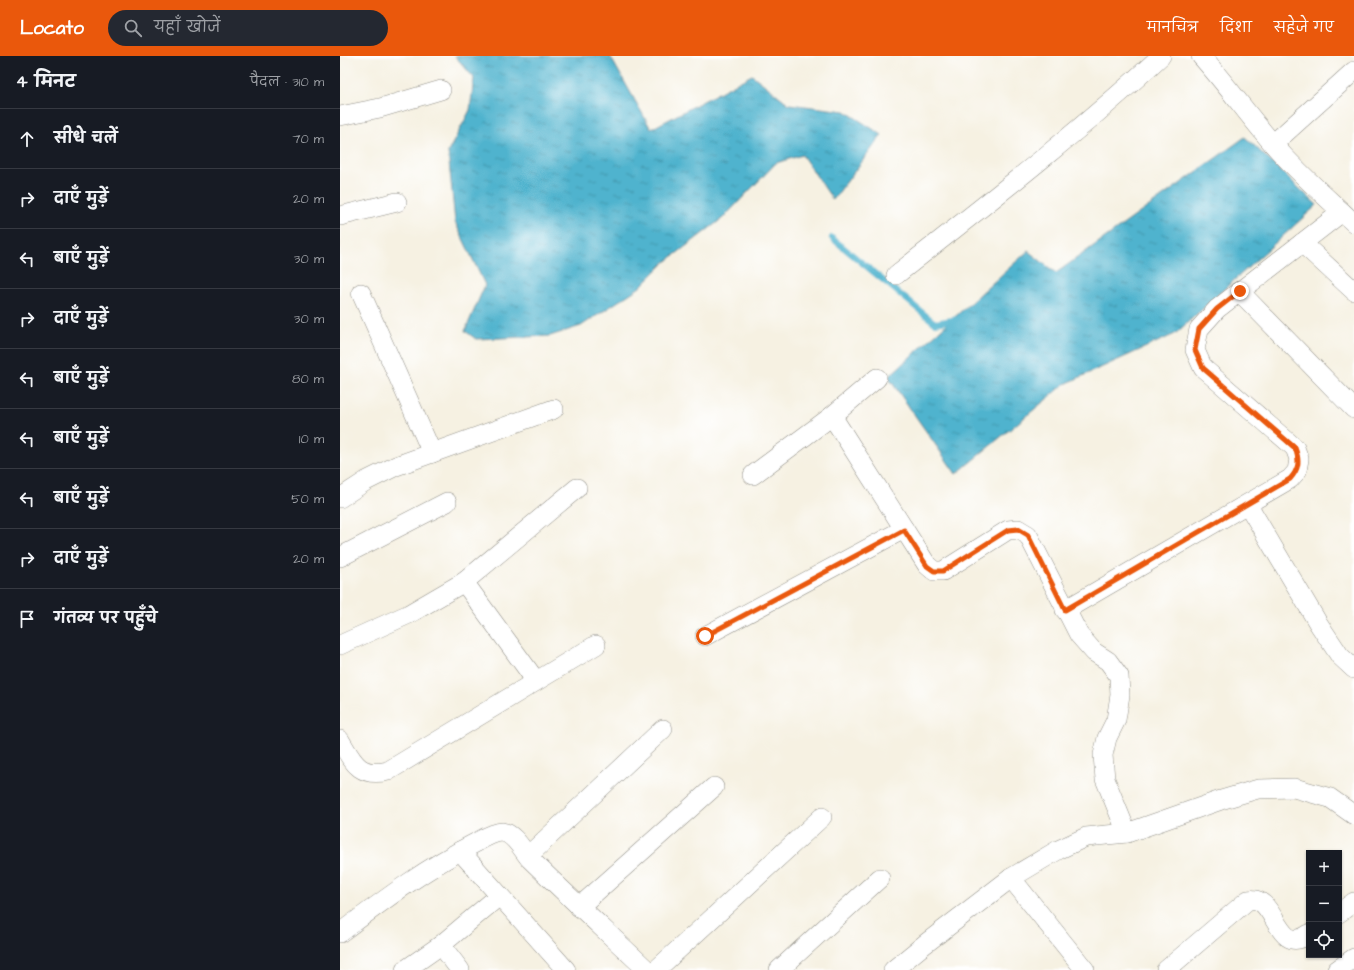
<!DOCTYPE html>
<html lang="hi">
<head>
<meta charset="utf-8">
<style>
  :root { --surface:#171b24; --page:#242831; --text:#f1f3f6; --muted:#9ea1a6; --line:#363941; --accent:#ea580c }
  body { margin:0; font-family:"Architects Daughter","Playpen Sans Deva",sans-serif; background:var(--page); color:var(--text) }
  .controls { position:absolute; right:12px; bottom:12px; display:grid; overflow:hidden; border-radius:0px; box-shadow:0 1px 3px #0004 }
  .controls button { width:36px; height:36px; display:grid; place-items:center; padding:0; border:0; border-bottom:1px solid var(--line); background:var(--surface); color:var(--text); font:20px sans-serif }
  .stop { position:absolute; width:12px; height:12px; margin:-9px; border:3px solid #ea580c; border-radius:50%; background:#fff }
  .stop.end { background:#ea580c; border-color:#fff; box-shadow:0 1px 4px #0008 }
  .list { margin:0; padding:0; list-style:none }
  h2 { display:flex; justify-content:space-between; align-items:center; height:52px; margin:0; padding:0 16px; font-size:17px }
  h2 small { font-size:13px; font-weight:400; color:var(--muted) }
  .list li { display:grid; grid-template-columns:26px 1fr auto; gap:12px; align-items:center; box-sizing:border-box; height:60px; padding:0 16px; border-top:1px solid var(--line) }
  .list b { display:block; font-size:15px; white-space:nowrap }
  .list em { font-size:13px; font-style:normal; color:var(--muted) }
  .icon { flex:none; width:22px; height:22px; fill:none; stroke:currentColor; stroke-width:2; stroke-linecap:round; stroke-linejoin:round }
  .map { position:relative; flex:none; width:1014px; height:914px; overflow:hidden }
  header { display:flex; align-items:center; gap:24px; box-sizing:border-box; height:56px; padding:0 20px; background:var(--accent); color:#fff }
  header strong { font-size:19px }
  nav { display:flex; gap:22px; margin-inline-start:auto; font-size:14px }
  .search { width:280px; height:36px; background:var(--page); display:flex; align-items:center; gap:10px; box-sizing:border-box; padding:0 14px; border-radius:22px; color:var(--muted); font-size:15px }
  main { display:flex }
  aside { flex:1; background:var(--surface) }
  .map>svg:first-child { display:block }
</style>
</head>
<body>
<header>
<strong>Locato</strong>
<div class="search"><svg class="icon" aria-label="search" viewBox="0 0 24 24"><circle cx="10" cy="10" r="6"/><path d="M15 15l6 6"/></svg>यहाँ खोजें</div>
<nav><a>मानचित्र</a><a>दिशा</a><a>सहेजे गए</a></nav>
</header>
<main>
<aside>
<h2>4 मिनट<small>पैदल · 310 m</small></h2>
<ul class="list">
<li><svg class="icon" aria-label="ahead" viewBox="0 0 24 24"><path d="M12 20V5M6 11l6-6 6 6"/></svg><div><b>सीधे चलें</b></div><em>70 m</em></li>
<li><svg class="icon" aria-label="right" viewBox="0 0 24 24"><path d="M7 20v-9h11M14 6l5 5-5 5"/></svg><div><b>दाएँ मुड़ें</b></div><em>20 m</em></li>
<li><svg class="icon" aria-label="left" viewBox="0 0 24 24"><path d="M17 20v-9H6M10 6l-5 5 5 5"/></svg><div><b>बाएँ मुड़ें</b></div><em>30 m</em></li>
<li><svg class="icon" aria-label="right" viewBox="0 0 24 24"><path d="M7 20v-9h11M14 6l5 5-5 5"/></svg><div><b>दाएँ मुड़ें</b></div><em>30 m</em></li>
<li><svg class="icon" aria-label="left" viewBox="0 0 24 24"><path d="M17 20v-9H6M10 6l-5 5 5 5"/></svg><div><b>बाएँ मुड़ें</b></div><em>80 m</em></li>
<li><svg class="icon" aria-label="left" viewBox="0 0 24 24"><path d="M17 20v-9H6M10 6l-5 5 5 5"/></svg><div><b>बाएँ मुड़ें</b></div><em>10 m</em></li>
<li><svg class="icon" aria-label="left" viewBox="0 0 24 24"><path d="M17 20v-9H6M10 6l-5 5 5 5"/></svg><div><b>बाएँ मुड़ें</b></div><em>50 m</em></li>
<li><svg class="icon" aria-label="right" viewBox="0 0 24 24"><path d="M7 20v-9h11M14 6l5 5-5 5"/></svg><div><b>दाएँ मुड़ें</b></div><em>20 m</em></li>
<li><svg class="icon" aria-label="arrive" viewBox="0 0 24 24"><path d="M6 21V4h12l-3 4 3 4H6"/></svg><div><b>गंतव्य पर पहुँचे</b></div></li>
</ul>
</aside>
<div class="map">
<svg width="1014" height="914" viewBox="0 0 1014 914">
  <defs>
    <pattern id="water-ripples" width="26" height="14" patternUnits="userSpaceOnUse"><rect width="26" height="14" fill="#4fb3ce"/><path d="M2 4q2-2 4 0t4 0M15 11q2-2 4 0t4 0" fill="none" stroke="#4292a7"/></pattern>
  </defs>
  <rect width="100%" height="100%" fill="#fff"/>
  <filter id="ink" filterUnits="userSpaceOnUse"><feTurbulence type="fractalNoise" baseFrequency=".025" numOctaves="2"/><feDisplacementMap in="SourceGraphic" scale="8" xChannelSelector="R" yChannelSelector="G"/><feConvolveMatrix kernelMatrix="1 2 1 2 8 2 1 2 1" color-interpolation-filters="sRGB"/></filter>
  <filter id="wash" filterUnits="userSpaceOnUse"><feTurbulence type="fractalNoise" baseFrequency=".012" numOctaves="4" result="noise"/><feDisplacementMap in="SourceGraphic" scale="16" xChannelSelector="R" yChannelSelector="G"/><feGaussianBlur stdDeviation="0.9" result="paint"/><feColorMatrix in="noise" values="0 0 0 0 0 0 0 0 0 0 0 0 0 0 0 0 0 1.4 0 .05"/><feComposite in="paint" operator="in"/></filter>
  <g filter="url(#wash)">
    <rect width="100%" height="100%" fill="#f6f1e2"/>
    <g fill="url(#water-ripples)" stroke="#3d6f7c">
      <polygon points="115,0 270,0 311,73 412,19 449,48 505,55 542,79 493,144 462,99 436,107 383,162 324,207 300,231 241,270 210,280 136,283 125,275 145,229 115,166 108,96 130,54 134,22"/>
      <polygon points="905,81 977,149 835,278 725,328 616,418 548,321 688,195 716,217"/>
    </g>
    <g fill="none" stroke-linecap="round" stroke-linejoin="round">
      <polyline stroke="#4fb3ce" stroke-width="6" points="492,182 595,267 618,263"/>
    </g>
  </g>
  <g filter="url(#ink)">
    <g fill="none" stroke-linecap="round" stroke-linejoin="round">
      <defs>
        <g id="street">
          <path d="M861,0C886,28 908,59 933,88C958,117 986,141 1014,167"/>
          <polyline points="0,60 40,52 101,34"/>
          <polyline points="933,88 1014,15"/>
          <polyline points="0,160 57,146"/>
          <polyline points="962,187 1014,235"/>
          <path d="M556,219C646,148 737,78 821,0"/>
          <polyline points="899,235 1014,353"/>
          <polyline points="21,237 92,397"/>
          <polyline points="492,360 587,509 594,515 603,515 668,474 678,473 688,479 739,579 754,596 768,605 779,620 780,639 776,664 767,682 763,699 765,723 787,777"/>
          <polyline points="413,419 492,360 537,322"/>
          <polyline points="0,442 26,425 56,410 214,353"/>
          <polyline points="908,449 978,567 1000,600 1014,613"/>
          <polyline points="0,501 107,446"/>
          <polyline points="124,526 196,625"/>
          <polyline points="725,554 950,423 957,415 959,403 955,392 863,312 855,294 859,273 877,253 1002,156"/>
          <polyline points="365,580 564,473"/>
          <polyline points="0,589 69,558 124,526 237,432"/>
          <path d="M0,684C13,706 19,722 48,715L256,589"/>
          <polyline points="120,795 226,914"/>
          <polyline points="188,800 323,673"/>
          <polyline points="671,822 745,914"/>
          <polyline points="239,851 374,731"/>
          <polyline points="999,857 1014,846"/>
          <path d="M0,877C45,843 86,812 137,786C144,782 154,776 162,776C174,777 183,795 190,803C229,841 268,877 307,914"/>
          <polyline points="101,889 120,914"/>
          <polyline points="65,914 101,889 159,840"/>
          <polyline points="316,914 482,761"/>
          <polyline points="439,914 540,822"/>
          <polyline points="553,914 585,888 671,822 718,794 746,781 787,777 881,744 918,733 954,732 990,742 1014,759"/>
          <path d="M826,914L908,844C937,837 935,902 969,878"/>
          <polyline points="997,914 1014,902"/>
        </g>
      </defs>
      <use href="#street" stroke="#908e86" stroke-width="20"/>
      <use href="#street" stroke="#fff" stroke-width="19"/>
    </g>
  </g>
  <g fill="none" stroke-linecap="round" stroke-linejoin="round" filter="url(#ink)">
    <path stroke="#ea580c" stroke-width="5" d="M365,580L564,474L587,510L594,515H603L668,474L678,473L688,479L725,554L950,423C959,413 960,405 955,392L863,312L855,294L859,273L877,253L900,235"/>
  </g>
</svg>
<div class="controls">
<button>+</button>
<button>−</button>
<button><svg class="icon" aria-label="locate" viewBox="0 0 24 24"><circle cx="12" cy="12" r="6"/><path d="M12 2v4M12 18v4M2 12h4M18 12h4"/></svg></button>
</div>
<div class="stop" style="left:365px;top:580px"></div>
<div class="stop end" style="left:900px;top:235px"></div>
</div>
</main>
</body>
</html>
